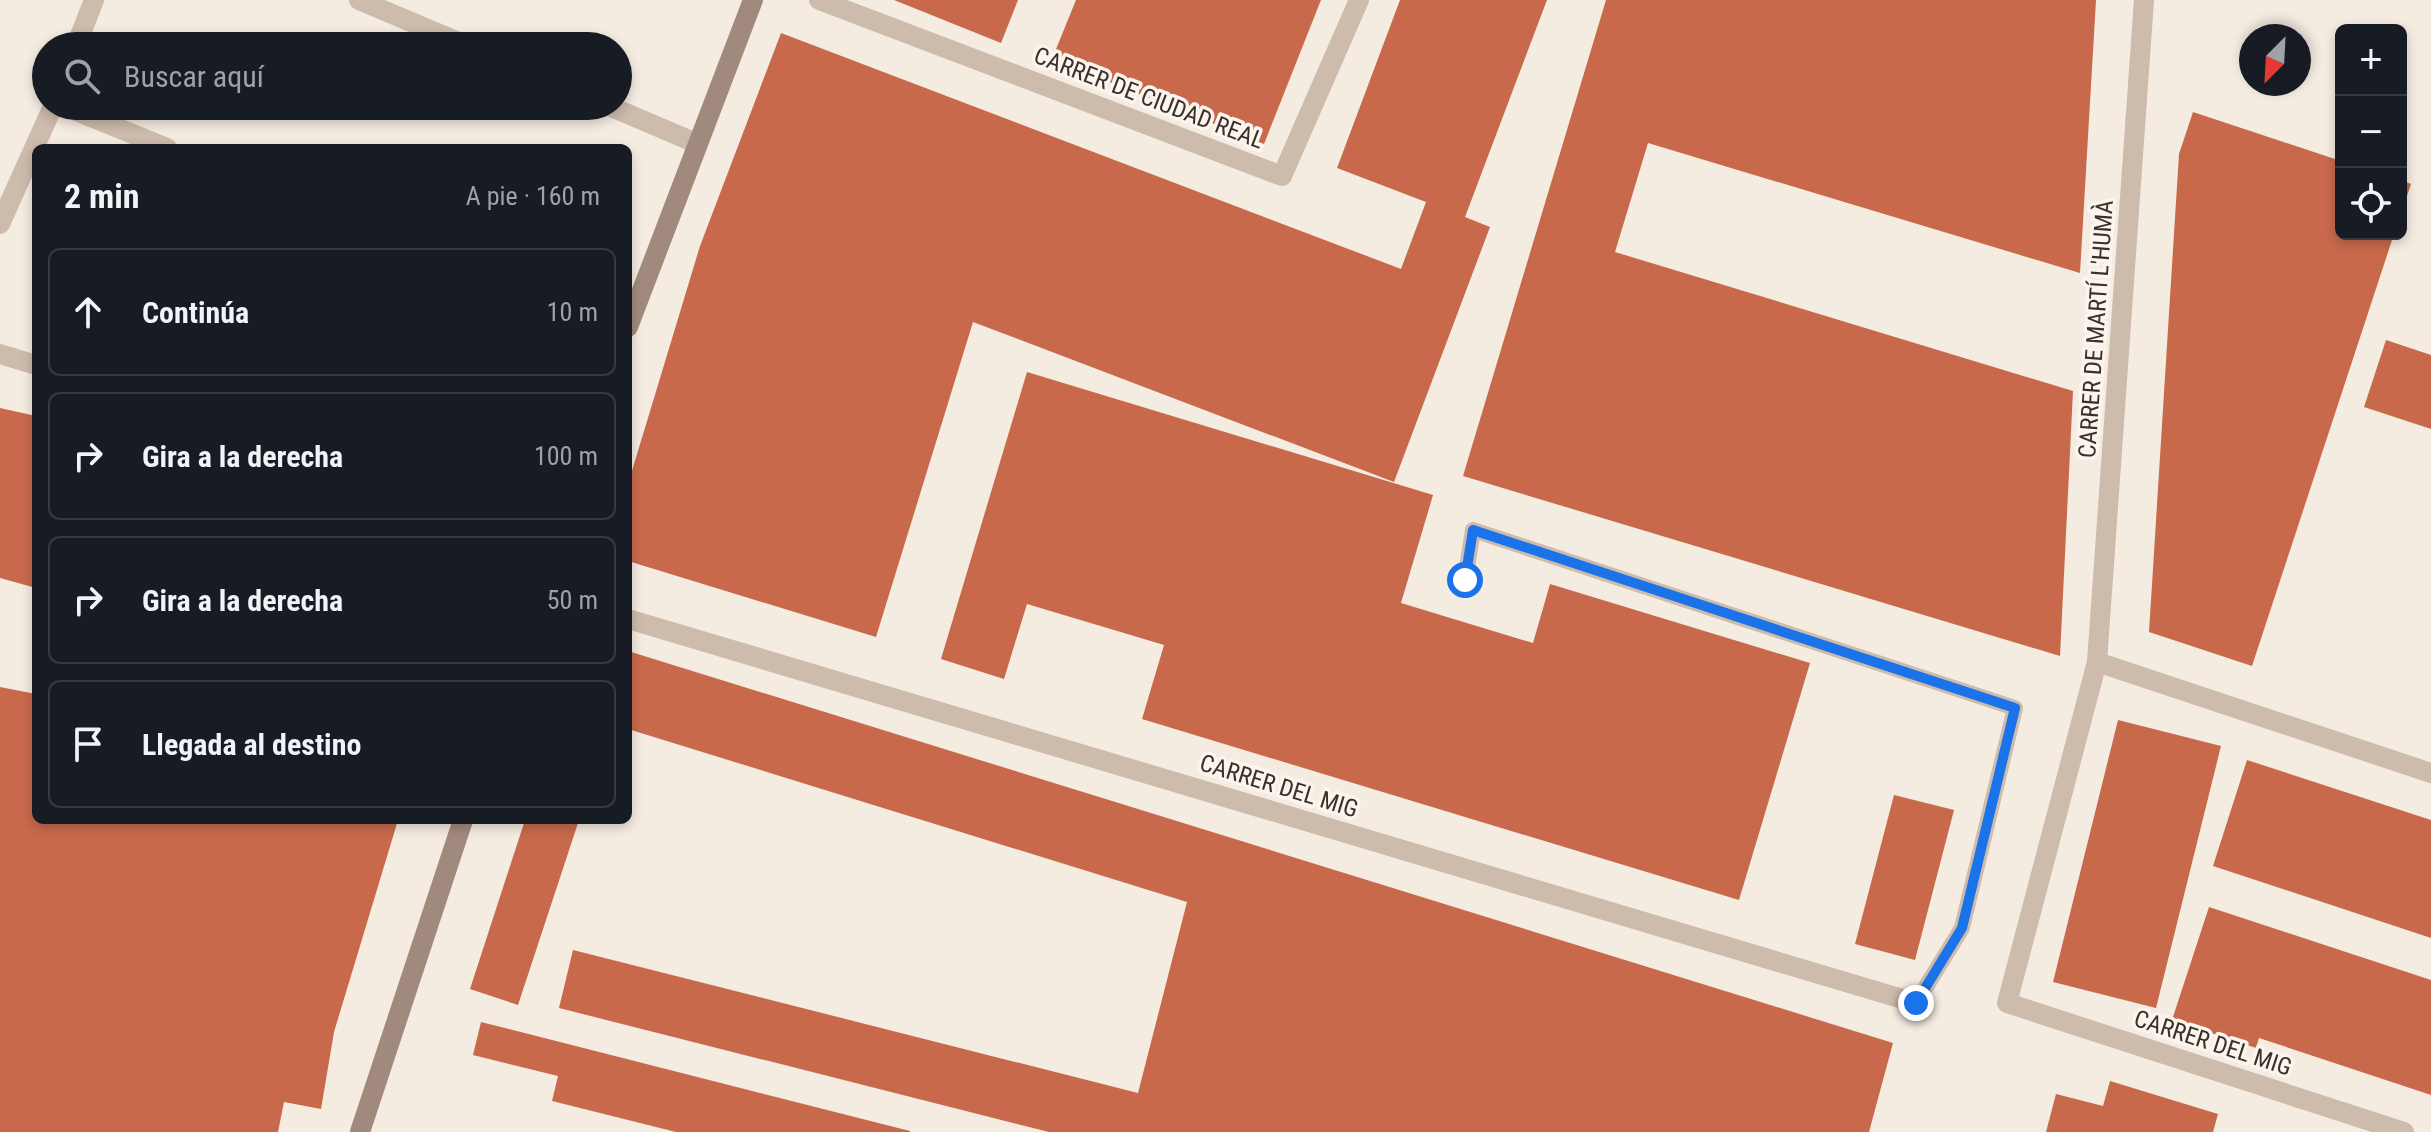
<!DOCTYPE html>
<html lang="es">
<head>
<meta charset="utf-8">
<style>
  :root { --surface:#171b24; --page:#20242c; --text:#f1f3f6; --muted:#9ea1a6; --line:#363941 }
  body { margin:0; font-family:"Roboto Condensed",sans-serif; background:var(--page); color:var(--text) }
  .controls { position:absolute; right:24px; top:24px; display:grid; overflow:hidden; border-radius:12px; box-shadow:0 4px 12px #0003 }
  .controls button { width:72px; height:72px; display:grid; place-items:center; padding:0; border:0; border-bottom:2px solid var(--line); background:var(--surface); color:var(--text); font:40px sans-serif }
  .compass { position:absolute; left:2239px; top:24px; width:72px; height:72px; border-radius:50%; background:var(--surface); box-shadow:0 4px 12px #0003; rotate:204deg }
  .stop { position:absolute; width:24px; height:24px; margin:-18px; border:6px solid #1a73e8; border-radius:50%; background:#fff }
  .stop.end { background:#1a73e8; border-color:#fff; box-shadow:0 2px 8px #0008 }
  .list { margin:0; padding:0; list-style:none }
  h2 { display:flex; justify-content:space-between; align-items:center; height:104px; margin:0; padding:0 32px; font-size:34px }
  h2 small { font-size:26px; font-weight:400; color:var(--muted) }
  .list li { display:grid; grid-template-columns:52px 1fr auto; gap:24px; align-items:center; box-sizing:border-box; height:128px; margin:0 16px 16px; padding:0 16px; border:2px solid var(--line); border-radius:12px }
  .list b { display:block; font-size:30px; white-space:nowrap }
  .list em { font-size:26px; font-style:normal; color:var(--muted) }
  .icon { flex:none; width:44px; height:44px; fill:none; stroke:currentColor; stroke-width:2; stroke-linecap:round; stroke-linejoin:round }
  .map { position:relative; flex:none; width:2431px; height:1132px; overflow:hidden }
  .search { position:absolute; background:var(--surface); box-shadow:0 4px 12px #0003; left:32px; top:32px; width:600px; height:88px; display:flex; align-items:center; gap:20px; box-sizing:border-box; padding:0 28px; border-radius:44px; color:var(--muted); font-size:30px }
  .panel { position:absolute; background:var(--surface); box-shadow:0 4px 12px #0003; left:32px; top:144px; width:600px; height:680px; border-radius:12px }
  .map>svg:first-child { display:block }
</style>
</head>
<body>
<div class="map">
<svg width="2431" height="1132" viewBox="0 0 2431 1132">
  <rect width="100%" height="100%" fill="#f4ebe1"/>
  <g fill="#c8694b">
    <polygon points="894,0 1018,0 1001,43"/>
    <polygon points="1076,0 1321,0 1264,144 1052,59"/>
    <polygon points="1400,0 1547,0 1465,217 1490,227 1394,482 973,322 876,637 628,561 628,484 700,246 781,33 1401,269 1426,202 1337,168"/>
    <polygon points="1606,0 2096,0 2080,273 1648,143 1615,252 2073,391 2060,656 1463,476"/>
    <polygon points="2193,112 2341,161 2341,234 2394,234 2252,666 2149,632 2179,154"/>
    <polygon points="2401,180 2411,184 2402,211 2401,211"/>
    <polygon points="2386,340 2431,355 2431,429 2364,407"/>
    <polygon points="1027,372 1433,495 1401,603 1533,643 1550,584 1810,663 1739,900 1142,719 1164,645 1027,604 1004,679 941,659"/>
    <polygon points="0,408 36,416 36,588 0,578"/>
    <polygon points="628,651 1893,1043 1869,1132 1049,1132 559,1008 573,950 1138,1093 1187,902 628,729"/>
    <polygon points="0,687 36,694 36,820 398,820 334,1032 321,1109 284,1102 278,1132 0,1132"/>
    <polygon points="2118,720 2221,746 2156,1008 2053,982"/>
    <polygon points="2247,760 2431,820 2431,938 2213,866"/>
    <polygon points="1894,795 1954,810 1915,960 1855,944"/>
    <polygon points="525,820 579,820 518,1005 470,989"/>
    <polygon points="2209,907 2431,980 2431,1095 2259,1038 2256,1048 2172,1020"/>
    <polygon points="481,1022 910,1131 910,1132 676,1132 552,1101 558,1076 473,1055"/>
    <polygon points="2110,1081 2218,1114 2213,1132 2046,1132 2056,1094 2103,1106"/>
  </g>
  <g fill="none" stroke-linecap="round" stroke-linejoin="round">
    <polyline stroke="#cdbbac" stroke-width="16" points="1465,580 1473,530 2015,708 1962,928 1916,1003"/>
    <g stroke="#cdbbac" stroke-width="20">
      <polyline points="359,0 468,46"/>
      <polyline points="819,0 1282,176 1359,0"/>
      <polyline points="2144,0 2097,662 2007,1003 2404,1132"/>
      <polyline points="76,46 94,0"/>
      <polyline points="64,106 167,148"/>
      <polyline points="609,106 696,143"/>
      <polyline points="0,224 53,106"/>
      <polyline points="0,354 36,365"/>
      <polyline points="628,619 1916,1003"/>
      <polyline points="2097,662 2431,773"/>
    </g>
    <g stroke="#a18a7d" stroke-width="20">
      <polyline points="628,327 753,0"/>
      <polyline points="360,1132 463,820"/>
    </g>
  </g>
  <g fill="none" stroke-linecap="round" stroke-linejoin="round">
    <polyline stroke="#1a73e8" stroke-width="10" points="1465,580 1473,530 2015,708 1962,928 1916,1003"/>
  </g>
  <g text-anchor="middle" stroke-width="7" stroke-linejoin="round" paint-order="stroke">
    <g font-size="24" fill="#3b302b" stroke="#fbf5ee">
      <text transform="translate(1149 98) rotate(21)" y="8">CARRER DE CIUDAD REAL</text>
      <text transform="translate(2096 329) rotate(-86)" y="8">CARRER DE MARTÍ L'HUMÀ</text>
      <text transform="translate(1279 786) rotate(17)" y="8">CARRER DEL MIG</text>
      <text transform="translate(2213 1043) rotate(18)" y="8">CARRER DEL MIG</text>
    </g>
  </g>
</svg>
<div class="controls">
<button>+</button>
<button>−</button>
<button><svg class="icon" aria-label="locate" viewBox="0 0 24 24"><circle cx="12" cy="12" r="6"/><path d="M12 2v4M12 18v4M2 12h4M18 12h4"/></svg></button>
</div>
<svg class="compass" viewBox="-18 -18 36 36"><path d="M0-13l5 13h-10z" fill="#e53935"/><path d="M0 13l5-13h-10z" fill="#9ea1a6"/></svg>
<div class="stop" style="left:1465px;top:580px"></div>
<div class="stop end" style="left:1916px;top:1003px"></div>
<div class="search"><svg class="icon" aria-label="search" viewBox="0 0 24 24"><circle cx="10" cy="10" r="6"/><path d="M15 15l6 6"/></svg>Buscar aquí</div>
<section class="panel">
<h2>2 min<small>A pie · 160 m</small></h2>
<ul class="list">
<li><svg class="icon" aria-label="ahead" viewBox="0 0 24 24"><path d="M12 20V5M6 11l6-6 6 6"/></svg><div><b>Continúa</b></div><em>10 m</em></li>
<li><svg class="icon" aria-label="right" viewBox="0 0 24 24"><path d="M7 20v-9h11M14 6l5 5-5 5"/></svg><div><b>Gira a la derecha</b></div><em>100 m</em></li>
<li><svg class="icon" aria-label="right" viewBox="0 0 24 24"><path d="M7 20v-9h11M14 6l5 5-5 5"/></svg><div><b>Gira a la derecha</b></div><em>50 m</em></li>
<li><svg class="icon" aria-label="arrive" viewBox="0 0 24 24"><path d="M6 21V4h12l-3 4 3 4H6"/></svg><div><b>Llegada al destino</b></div></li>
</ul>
</section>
</div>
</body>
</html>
